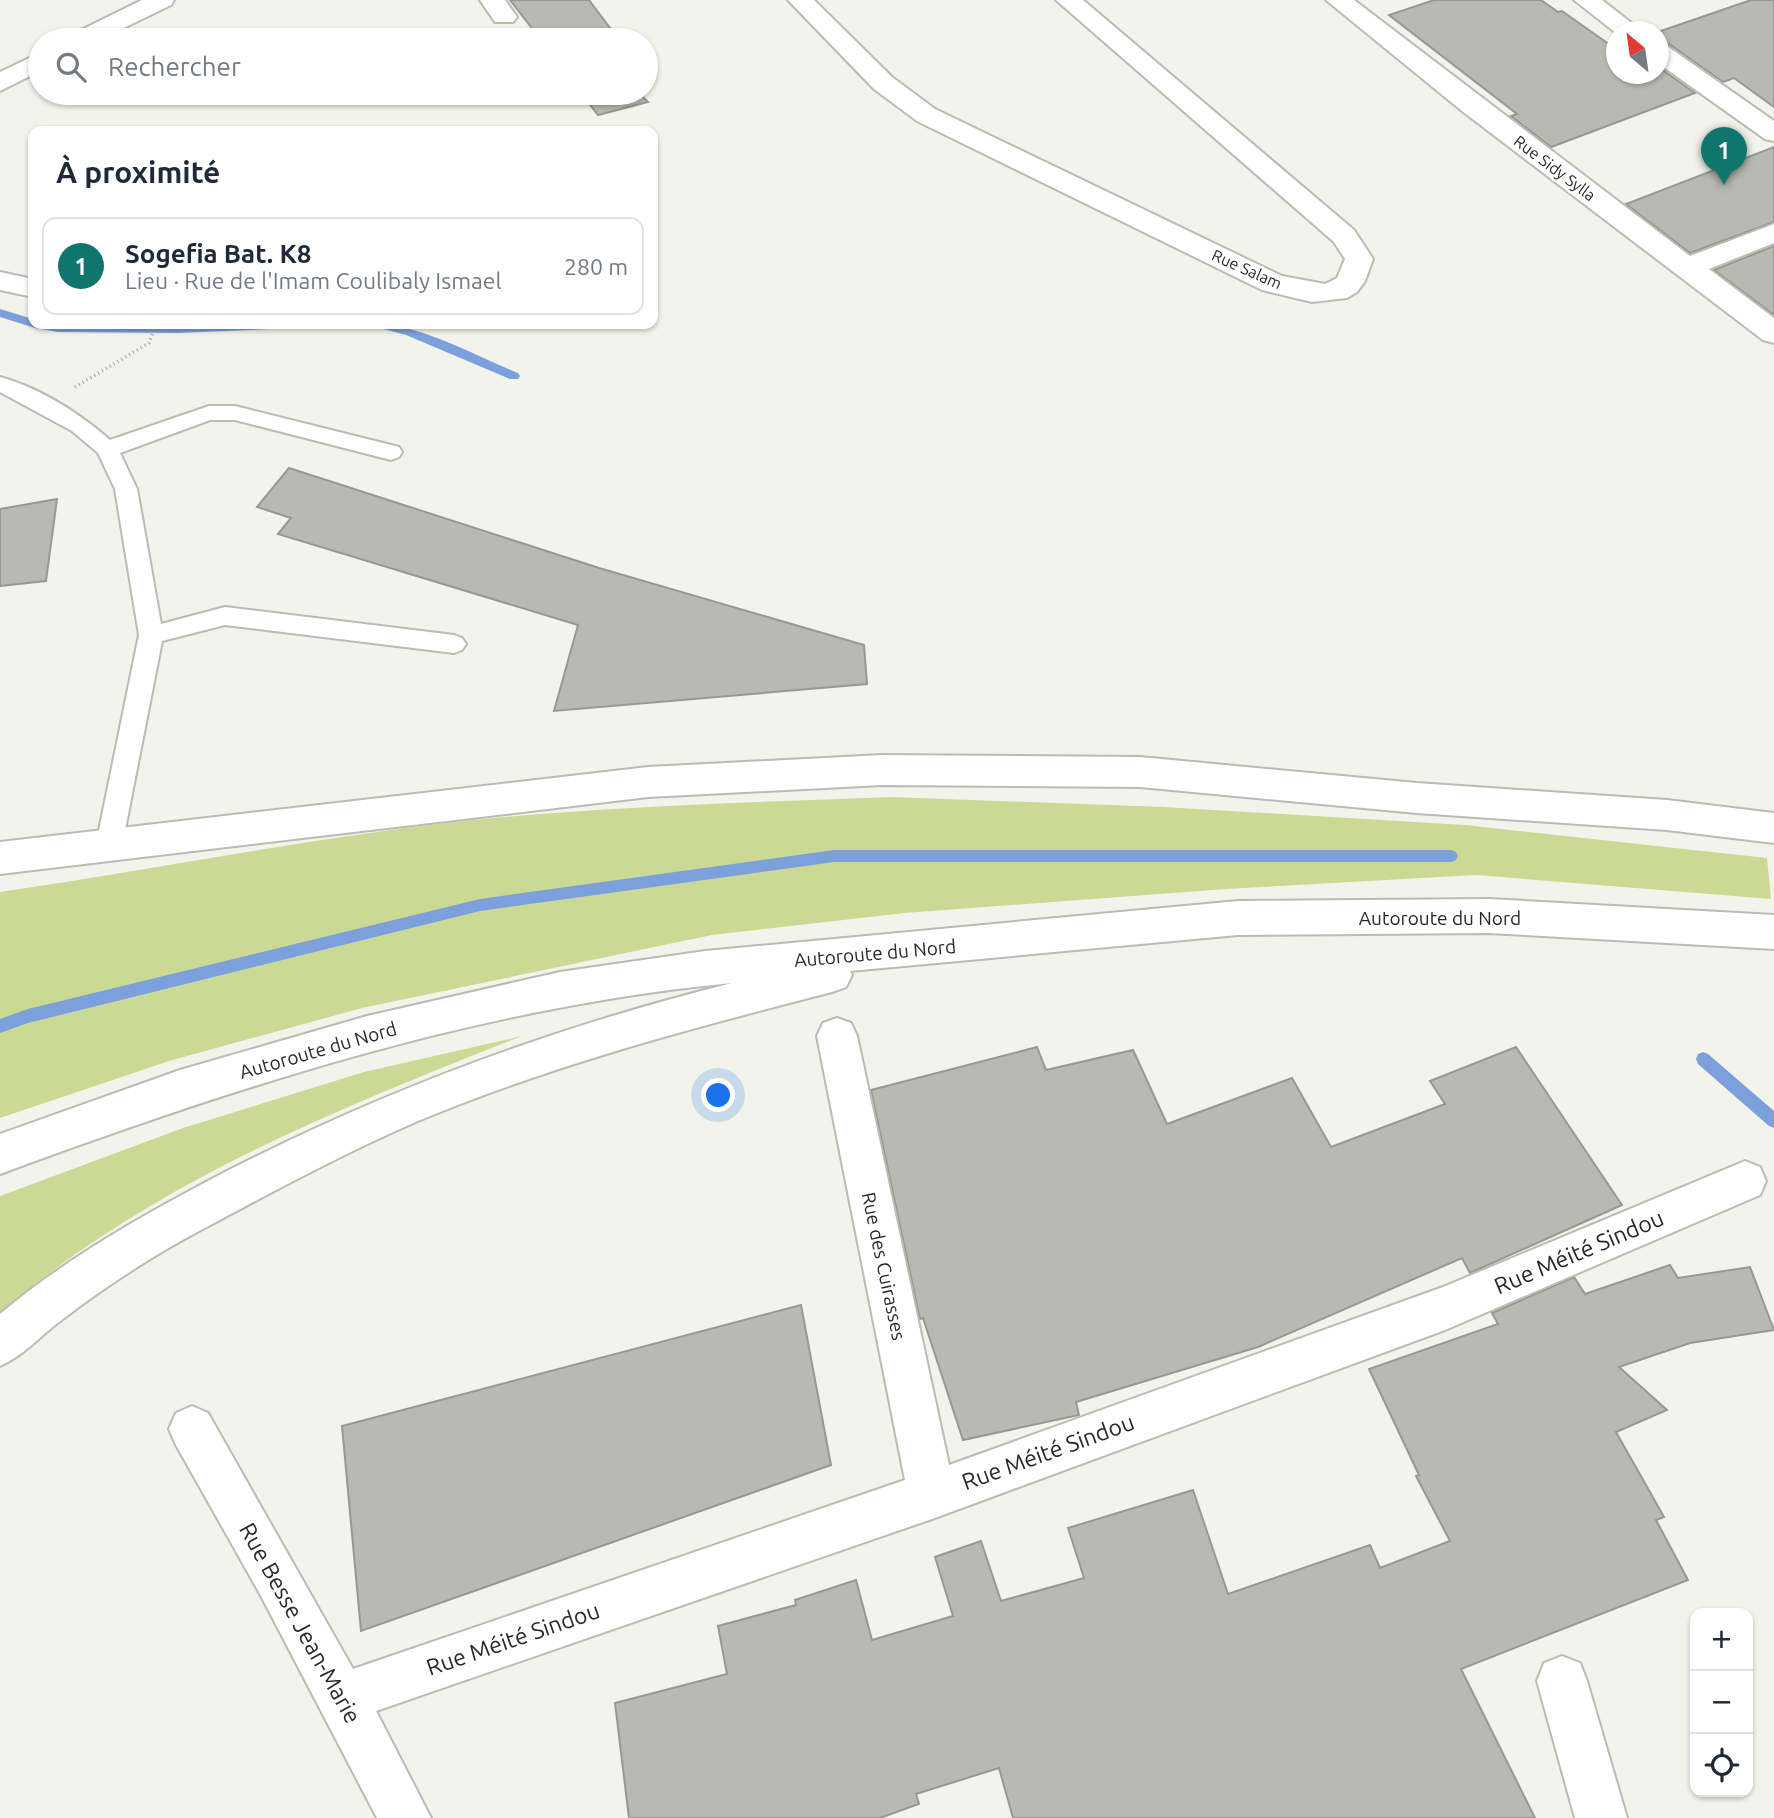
<!DOCTYPE html>
<html lang="fr">
<head>
<meta charset="utf-8">
<style>
  :root { --surface:#fff; --page:#f2f2f3; --text:#1f2937; --muted:#747a83; --line:#e0e1e3; --accent:#0f766e }
  body { margin:0; font-family:Ubuntu,sans-serif; background:var(--page); color:var(--text) }
  .controls { position:absolute; right:21px; bottom:21px; display:grid; overflow:hidden; border-radius:14px; box-shadow:0 2px 5px #0004 }
  .controls button { width:63px; height:63px; display:grid; place-items:center; padding:0; border:0; border-bottom:2px solid var(--line); background:var(--surface); color:var(--text); font:35px sans-serif }
  .compass { position:absolute; left:1606px; top:21px; width:63px; height:63px; border-radius:50%; background:var(--surface); box-shadow:0 2px 5px #0004; rotate:331deg }
  .you { position:absolute; left:719px; top:1096px; width:24px; height:24px; margin:-18px; border:5px solid #fff; border-radius:50%; background:#1a73e8; box-shadow:0 0 0 10px #1a73e833 }
  .badge { display:grid; place-items:center; width:46px; height:46px; border-radius:50%; background:var(--accent); color:#fff; font-size:23px; font-weight:700 }
  .pin { position:absolute; translate:-50% -58px; filter:drop-shadow(0 2px 4px #0008) }
  .pin::after { content:''; position:absolute; top:37px; width:24px; height:21px; background:inherit; clip-path:polygon(0 0,100% 0,50% 100%) }
  .list { margin:0; padding:0; list-style:none }
  h2 { display:flex; justify-content:space-between; align-items:center; height:91px; margin:0; padding:0 28px; font-size:30px }
  h2 small { font-size:23px; font-weight:400; color:var(--muted) }
  .list li { display:grid; grid-template-columns:46px 1fr auto; gap:21px; align-items:center; box-sizing:border-box; height:98px; margin:0 14px 14px; padding:0 14px; border:2px solid var(--line); border-radius:14px }
  .list b { display:block; font-size:26px; white-space:nowrap }
  .list p { margin:0; font-size:23px; white-space:nowrap; color:var(--muted) }
  .list em { font-size:23px; font-style:normal; color:var(--muted) }
  .icon { flex:none; width:38px; height:38px; fill:none; stroke:currentColor; stroke-width:2; stroke-linecap:round; stroke-linejoin:round }
  .map { position:relative; flex:none; width:1774px; height:1818px; overflow:hidden }
  .search { position:absolute; background:var(--surface); box-shadow:0 2px 5px #0004; left:28px; top:28px; width:630px; height:77px; display:flex; align-items:center; gap:18px; box-sizing:border-box; padding:0 24px; border-radius:38px; color:var(--muted); font-size:26px }
  .panel { position:absolute; background:var(--surface); box-shadow:0 2px 5px #0004; left:28px; top:126px; width:630px; height:203px; border-radius:14px }
  .map>svg:first-child { display:block }
</style>
</head>
<body>
<div class="map">
<svg width="1774" height="1818" viewBox="0 0 1774 1818">
  <rect width="100%" height="100%" fill="#f2f4ec"/>
  <g fill="#ccd995">
    <path d="M891,797L1164,807L1465,825L1767,858L1771,899L1476,875L1226,889L905,913L712,935L362,1008L169,1061L0,1118V892C165,868 328,834 493,818C626,806 758,802 891,797Z"/>
    <path d="M522,1036C338,1109 152,1182 0,1313V1196L183,1128L364,1072Z"/>
  </g>
  <g fill="none" stroke-linecap="round" stroke-linejoin="round">
    <g fill="#7ba0db" fill-rule="evenodd">
      <polygon points="0,309 33,319 33,324 299,324 294,328 178,333 58,332 35,328 0,317"/>
      <path d="M375,324C420,324 476,356 518,373L520,376L518,379H510L406,335L376,327Z"/>
      <polygon points="834,850 1451,850 1456,852 1458,856 1456,860 1451,862 834,862 480,911 28,1023 0,1033 0,1019 28,1009 480,899"/>
      <polygon points="1703,1052 1708,1054 1774,1111 1774,1128 1769,1126 1698,1064 1696,1059 1698,1054"/>
    </g>
  </g>
  <g fill="#b8bab2" stroke="#979891" stroke-width="2">
    <polygon points="510,0 589,0 619,40 541,40"/>
    <polygon points="1434,0 1541,0 1558,12 1562,11 1613,47 1616,46 1616,74 1658,74 1658,67 1695,93 1551,147 1511,116 1517,114 1389,15"/>
    <polygon points="1751,0 1774,0 1774,107 1734,78 1723,82 1669,44 1658,41 1658,32"/>
    <polygon points="581,93 639,93 648,102 598,115"/>
    <polygon points="1774,147 1774,222 1690,253 1626,204"/>
    <polygon points="1774,246 1774,315 1714,270"/>
    <polygon points="289,468 599,568 864,645 867,684 554,711 578,625 278,534 291,518 257,507"/>
    <polygon points="57,499 46,581 0,586 0,509"/>
    <polygon points="1037,1047 1046,1070 1133,1050 1167,1124 1292,1078 1331,1147 1445,1104 1430,1081 1516,1047 1622,1205 1470,1273 1462,1258 1258,1347 1076,1402 1079,1415 963,1440 923,1318 920,1319 871,1090"/>
    <polygon points="1670,1265 1678,1278 1750,1267 1774,1330 1690,1343 1619,1367 1667,1410 1616,1432 1664,1517 1656,1520 1688,1580 1461,1669 1535,1818 1013,1818 999,1768 916,1794 919,1804 880,1818 629,1818 615,1703 727,1674 718,1626 796,1605 795,1600 856,1580 872,1640 953,1616 935,1557 981,1541 1001,1601 1084,1578 1068,1528 1193,1490 1228,1594 1370,1545 1380,1568 1450,1541 1416,1476 1419,1475 1369,1369 1498,1324 1492,1313 1574,1277 1585,1294"/>
    <polygon points="801,1305 831,1465 361,1631 342,1426"/>
  </g>
  <g fill="none" stroke-linecap="round" stroke-linejoin="round">
    <defs>
      <path id="service" d="M0,377C40,388 79,413 110,440L209,406H235L399,447L402,452L399,457L391,460L235,420H210L120,453L137,489L161,624L225,607L454,635L462,638L466,644L462,650L454,653L225,625L162,641L122,845L118,853L109,856L100,853L96,845L139,635L115,489L98,453L72,431L0,392Z"/>
      <g id="minor">
        <polygon points="142,0 174,0 171,5 99,40 67,40 71,35"/>
        <polygon points="480,0 505,0 517,17 513,22 495,22"/>
        <polygon points="788,0 814,0 892,77 935,109 1282,276 1325,284 1337,278 1345,259 1334,242 1056,0 1083,0 1354,230 1373,259 1365,281 1357,292 1347,298 1312,302 1262,290 917,121 874,89"/>
        <polygon points="1326,0 1354,0 1690,256 1774,224 1774,243 1709,269 1774,318 1774,343 1763,340 1462,111"/>
        <polygon points="1574,0 1602,0 1643,32 1616,33"/>
        <polygon points="1658,43 1667,46 1774,121 1774,141 1765,139 1658,63"/>
        <polygon points="40,53 40,71 0,91 0,72"/>
        <polygon points="0,272 33,279 33,297 0,290"/>
        <polygon points="837,1018 851,1023 857,1036 949,1465 1443,1287 1745,1161 1760,1167 1766,1181 1760,1195 1445,1330 932,1519 376,1711 431,1818 377,1818 260,1594 176,1445 169,1429 176,1413 192,1406 208,1413 353,1669 905,1480 817,1036 823,1023"/>
        <polygon points="1562,1656 1580,1663 1587,1681 1627,1818 1575,1818 1537,1681 1544,1663"/>
      </g>
      <g id="motorway">
        <polygon points="882,755 1140,757 1417,783 1667,800 1774,813 1774,843 1667,830 1417,813 1140,787 882,785 648,797 0,874 0,842 648,767"/>
        <path d="M1489,899L1774,915V949L1489,933L1238,935L850,971L852,975L846,987L832,992C692,1028 552,1065 418,1121C344,1153 272,1192 201,1230C152,1256 103,1288 59,1322C39,1337 23,1356 0,1366V1314C68,1257 145,1214 223,1173C385,1090 555,1027 732,983C479,1007 236,1087 0,1174V1134L180,1070L367,1016L560,972L705,951L1238,901Z"/>
      </g>
    </defs>
    <use href="#service" stroke="#babcb4" stroke-width="4"/>
    <use href="#minor" stroke="#babcb4" stroke-width="4"/>
    <use href="#motorway" stroke="#babcb4" stroke-width="4"/>
    <polyline stroke="#9fa09a" stroke-width="3.5" stroke-dasharray="1 3.5" stroke-linecap="butt" points="75,387 149,343 156,324"/>
    <use href="#service" fill="#fff" fill-rule="evenodd"/>
    <use href="#minor" fill="#fff" fill-rule="evenodd"/>
    <use href="#motorway" fill="#fff" fill-rule="evenodd"/>
  </g>
  <g text-anchor="middle" stroke-width="5" stroke-linejoin="round" paint-order="stroke">
    <g font-size="16" fill="#272724" stroke="#fff">
      <text transform="translate(1555 168) rotate(37)" y="6">Rue Sidy Sylla</text>
      <text transform="translate(1247 269) rotate(24)" y="6">Rue Salam</text>
    </g>
    <g font-size="19" fill="#272724" stroke="#fff">
      <text x="1440" y="925">Autoroute du Nord</text>
      <text transform="translate(875 953) rotate(-5)" y="7">Autoroute du Nord</text>
      <text transform="translate(318 1050) rotate(-16)" y="7">Autoroute du Nord</text>
      <text transform="translate(884 1266) rotate(78)" y="7">Rue des Cuirasses</text>
    </g>
    <g font-size="23" fill="#272724" stroke="#fff">
      <text transform="translate(1579 1252) rotate(-23)" y="8">Rue Méité Sindou</text>
      <text transform="translate(1048 1452) rotate(-20)" y="8">Rue Méité Sindou</text>
      <text transform="translate(300 1623) rotate(61)" y="8">Rue Besse Jean-Marie</text>
      <text transform="translate(513 1639) rotate(-19)" y="8">Rue Méité Sindou</text>
    </g>
  </g>
</svg>
<div class="controls">
<button>+</button>
<button>−</button>
<button><svg class="icon" aria-label="locate" viewBox="0 0 24 24"><circle cx="12" cy="12" r="6"/><path d="M12 2v4M12 18v4M2 12h4M18 12h4"/></svg></button>
</div>
<svg class="compass" viewBox="-18 -18 36 36"><path d="M0-13l5 13h-10z" fill="#e53935"/><path d="M0 13l5-13h-10z" fill="#747a83"/></svg>
<div class="you"></div>
<div class="pin badge" style="left:1724px;top:185px">1</div>
<div class="search"><svg class="icon" aria-label="search" viewBox="0 0 24 24"><circle cx="10" cy="10" r="6"/><path d="M15 15l6 6"/></svg>Rechercher</div>
<section class="panel">
<h2>À proximité<small></small></h2>
<ul class="list">
<li><span class="badge">1</span><div><b>Sogefia Bat. K8</b><p>Lieu · Rue de l'Imam Coulibaly Ismael</p></div><em>280 m</em></li>
</ul>
</section>
</div>
</body>
</html>
